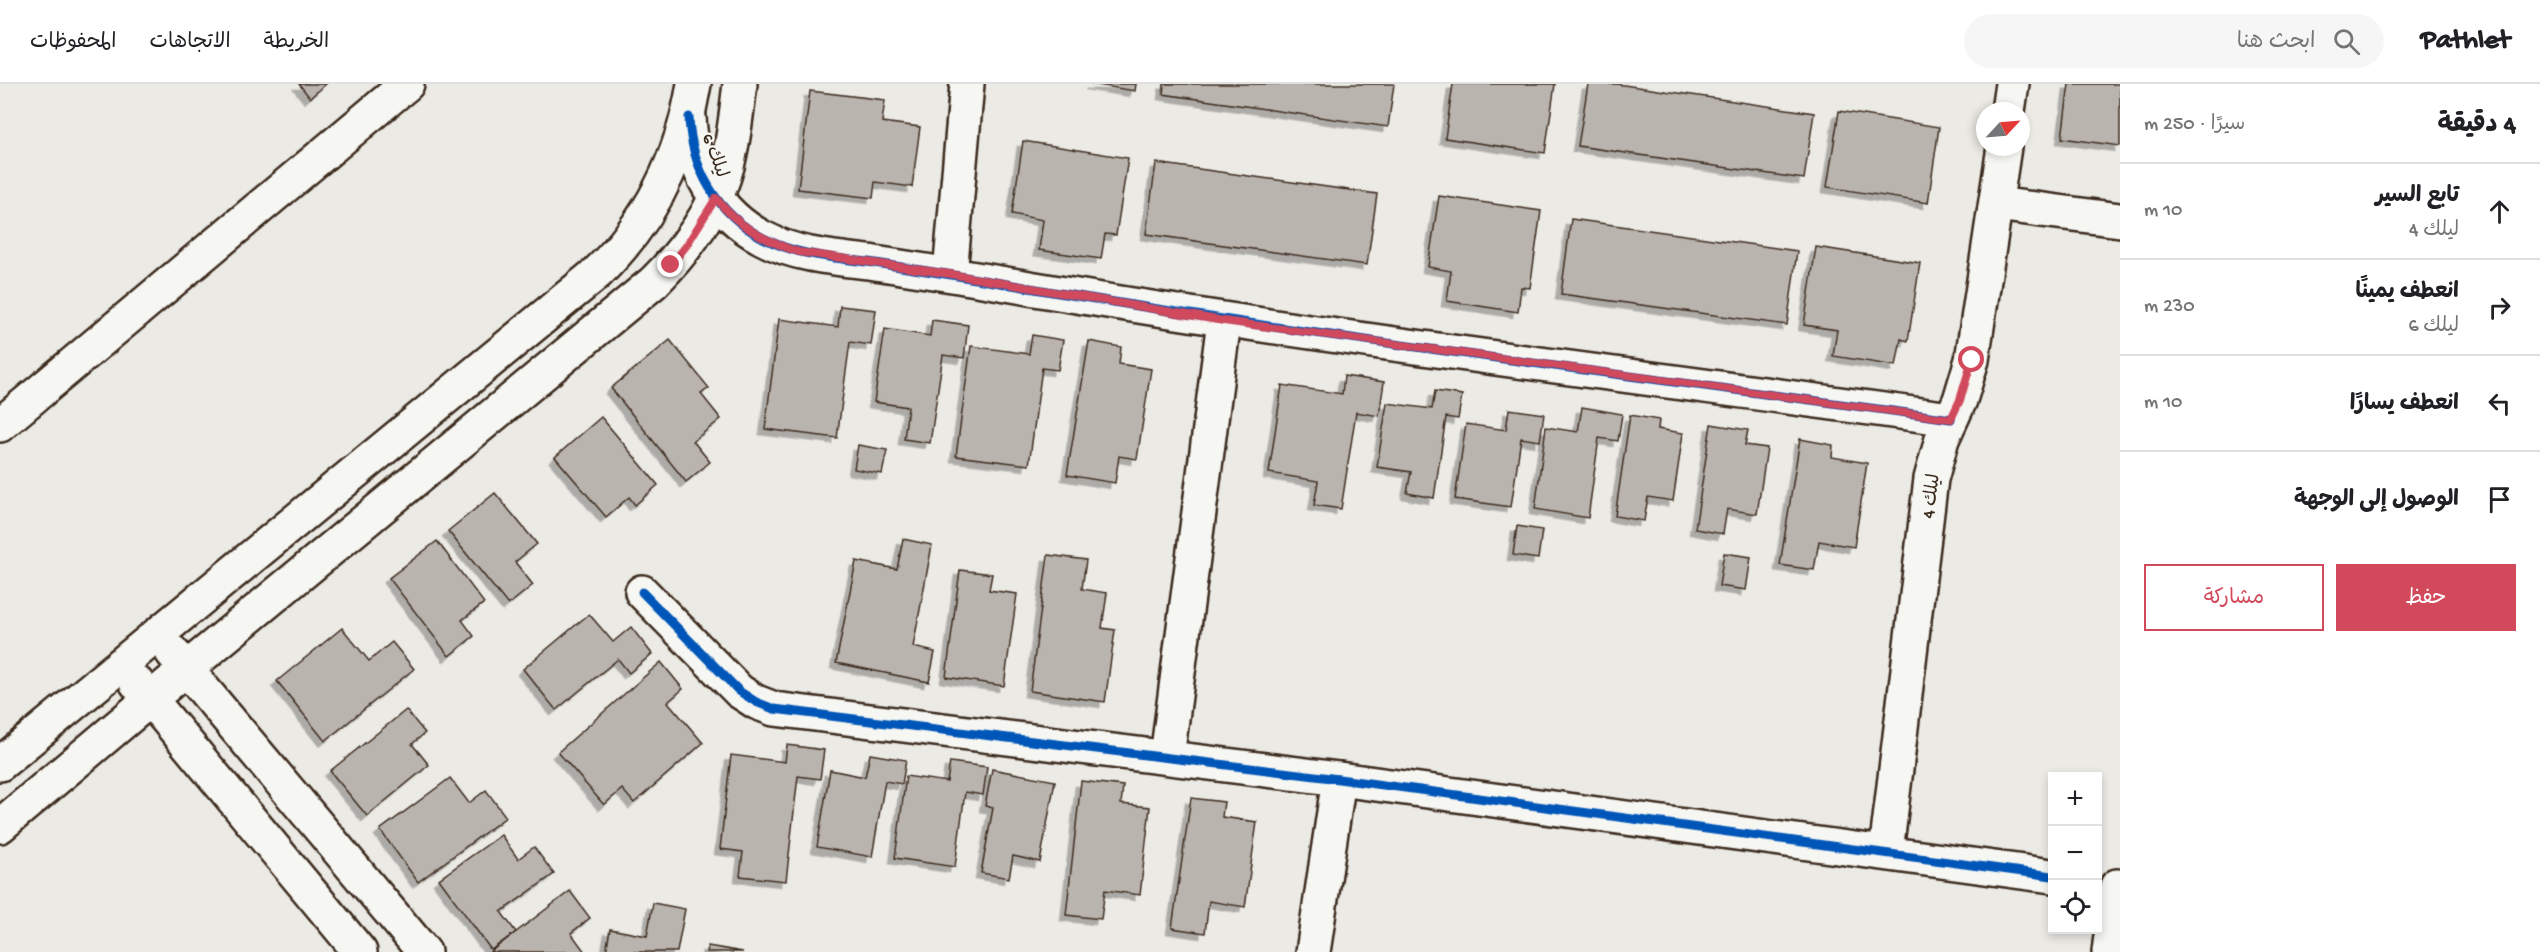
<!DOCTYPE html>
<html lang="ar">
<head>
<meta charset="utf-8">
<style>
  :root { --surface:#fff; --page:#f6f6f6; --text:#202124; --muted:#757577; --line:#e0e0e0; --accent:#d1495b }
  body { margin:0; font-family:"Gochi Hand","Playpen Sans Arabic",sans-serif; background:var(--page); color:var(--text); direction:rtl }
  .controls { position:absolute; right:18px; bottom:18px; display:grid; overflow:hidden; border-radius:0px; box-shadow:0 3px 9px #0003 }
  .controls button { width:54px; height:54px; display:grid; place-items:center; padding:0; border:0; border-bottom:2px solid var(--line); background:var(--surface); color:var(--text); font:30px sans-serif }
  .compass { position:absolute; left:1976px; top:18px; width:54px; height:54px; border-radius:50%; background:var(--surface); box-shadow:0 3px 9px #0003; rotate:64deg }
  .stop { position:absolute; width:18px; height:18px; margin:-14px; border:4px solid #d1495b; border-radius:50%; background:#fff }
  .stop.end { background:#d1495b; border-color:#fff; box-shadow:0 2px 6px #0008 }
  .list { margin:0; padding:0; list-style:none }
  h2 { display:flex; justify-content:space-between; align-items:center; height:78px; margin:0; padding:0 24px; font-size:26px }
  h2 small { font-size:20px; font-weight:400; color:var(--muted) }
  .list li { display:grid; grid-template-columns:39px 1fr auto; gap:18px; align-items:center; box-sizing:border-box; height:96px; padding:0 24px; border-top:2px solid var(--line) }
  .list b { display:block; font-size:22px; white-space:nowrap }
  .list p { margin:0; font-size:20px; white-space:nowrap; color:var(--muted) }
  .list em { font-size:20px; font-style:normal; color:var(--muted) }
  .actions { display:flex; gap:12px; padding:18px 24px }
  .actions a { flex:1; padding:14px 0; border:2px solid var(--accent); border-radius:0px; text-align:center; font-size:21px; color:var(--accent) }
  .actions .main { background:var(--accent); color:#fff }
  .icon { flex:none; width:33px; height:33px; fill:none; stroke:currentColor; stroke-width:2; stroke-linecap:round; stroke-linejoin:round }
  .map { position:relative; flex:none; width:2120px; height:868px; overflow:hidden; direction:ltr }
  header { display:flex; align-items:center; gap:36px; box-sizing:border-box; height:84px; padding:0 30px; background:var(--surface); border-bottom:2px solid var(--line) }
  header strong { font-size:28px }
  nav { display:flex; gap:33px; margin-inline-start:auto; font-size:21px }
  .search { width:420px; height:54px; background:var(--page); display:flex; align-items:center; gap:15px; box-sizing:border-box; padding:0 21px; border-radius:33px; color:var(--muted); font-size:22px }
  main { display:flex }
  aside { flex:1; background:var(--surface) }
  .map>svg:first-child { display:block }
</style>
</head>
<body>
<header>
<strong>Pathlet</strong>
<div class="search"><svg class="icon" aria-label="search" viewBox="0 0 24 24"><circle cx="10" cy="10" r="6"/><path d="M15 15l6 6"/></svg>ابحث هنا</div>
<nav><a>الخريطة</a><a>الاتجاهات</a><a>المحفوظات</a></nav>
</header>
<main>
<aside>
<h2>4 دقيقة<small>سيرًا · 250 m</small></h2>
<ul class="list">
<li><svg class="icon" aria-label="ahead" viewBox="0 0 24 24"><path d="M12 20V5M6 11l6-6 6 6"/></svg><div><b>تابع السير</b><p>ليلك 4</p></div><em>10 m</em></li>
<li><svg class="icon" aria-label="right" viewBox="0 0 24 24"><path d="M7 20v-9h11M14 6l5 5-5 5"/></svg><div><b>انعطف يمينًا</b><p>ليلك 6</p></div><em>230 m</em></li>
<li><svg class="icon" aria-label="left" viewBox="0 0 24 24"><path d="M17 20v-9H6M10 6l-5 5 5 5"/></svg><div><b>انعطف يسارًا</b></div><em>10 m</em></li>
<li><svg class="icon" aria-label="arrive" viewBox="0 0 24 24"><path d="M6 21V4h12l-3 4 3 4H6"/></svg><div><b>الوصول إلى الوجهة</b></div></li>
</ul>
<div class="actions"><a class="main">حفظ</a><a>مشاركة</a></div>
</aside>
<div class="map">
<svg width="2120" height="868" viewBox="0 0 2120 868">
  <defs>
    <filter id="shadow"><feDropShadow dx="-5.5" dy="5.5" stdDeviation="0" flood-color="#0004"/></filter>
  </defs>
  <rect width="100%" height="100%" fill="#ebeae5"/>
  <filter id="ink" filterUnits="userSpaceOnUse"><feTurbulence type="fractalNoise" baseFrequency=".0167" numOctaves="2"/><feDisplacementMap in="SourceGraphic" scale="12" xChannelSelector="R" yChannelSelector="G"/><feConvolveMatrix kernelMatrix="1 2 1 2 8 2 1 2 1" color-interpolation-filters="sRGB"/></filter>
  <g filter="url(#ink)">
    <g fill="#bab4ae" stroke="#3b2a1e" stroke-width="1.5" filter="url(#shadow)">
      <polygon points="299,0 326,0 310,14"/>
      <polygon points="1091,0 1136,0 1135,7"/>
      <polygon points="1164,0 1394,0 1388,43 1163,10"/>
      <polygon points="1453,0 1555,0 1545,69 1445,54"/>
      <polygon points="1588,0 1617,0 1814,29 1804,95 1578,62"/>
      <polygon points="2069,0 2120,0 2120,62 2062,54"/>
      <polygon points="810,7 885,16 882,38 920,43 912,103 875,98 873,114 798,105"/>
      <polygon points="1839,27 1939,43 1928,119 1827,103"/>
      <polygon points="1023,57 1128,74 1116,151 1105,150 1101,175 1039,166 1043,136 1012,130"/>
      <polygon points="1156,79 1377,110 1367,181 1146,150"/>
      <polygon points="1439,112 1541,127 1530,204 1521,203 1518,228 1447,217 1451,187 1428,183"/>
      <polygon points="1571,135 1797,167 1787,241 1561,210"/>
      <polygon points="1816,163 1920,179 1908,257 1901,255 1896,282 1833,272 1837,246 1804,241"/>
      <polygon points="840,222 876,226 871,261 850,258 837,354 765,345 779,235 838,243"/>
      <polygon points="932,236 968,241 964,274 943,271 930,359 904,355 908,323 874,318 885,245 930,252"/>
      <polygon points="1032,251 1063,256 1058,286 1042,284 1029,381 956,372 971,262 1029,270"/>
      <polygon points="670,256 709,304 701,310 721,335 693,357 710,378 686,398 611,304"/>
      <polygon points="1089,257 1121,263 1119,280 1151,285 1137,375 1119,372 1115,399 1067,391"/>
      <polygon points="1344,292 1384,298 1379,332 1356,328 1341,425 1314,421 1318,397 1269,389 1282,301 1342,310"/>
      <polygon points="1435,307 1462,311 1458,335 1446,333 1434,414 1407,409 1411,388 1377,383 1387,319 1432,325"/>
      <polygon points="1582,323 1622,330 1618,357 1599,354 1588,434 1535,425 1546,343 1578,348"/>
      <polygon points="1509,325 1544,330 1540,357 1521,354 1511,423 1455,415 1466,340 1506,346"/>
      <polygon points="1630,331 1659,336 1658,345 1683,349 1673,417 1648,413 1644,437 1615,432"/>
      <polygon points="601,333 658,401 635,421 629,413 606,433 555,373"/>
      <polygon points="1711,340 1748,346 1745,361 1767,364 1757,430 1727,425 1723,450 1695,445"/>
      <polygon points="1800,355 1833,361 1832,373 1867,379 1854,463 1819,457 1814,486 1780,481"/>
      <polygon points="858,361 887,366 882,390 854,385"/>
      <polygon points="495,409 537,460 515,478 533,501 508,521 448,447"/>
      <polygon points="1517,442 1542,446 1538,475 1513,471"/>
      <polygon points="903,455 932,461 913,563 935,568 929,598 836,579 856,477 897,485"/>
      <polygon points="437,457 484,519 462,536 474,552 449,572 389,494"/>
      <polygon points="1724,469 1751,473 1746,506 1719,502"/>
      <polygon points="1048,471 1086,476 1082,505 1107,509 1102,544 1115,546 1105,618 1030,607"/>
      <polygon points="960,486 992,490 989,506 1017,510 1004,602 946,593"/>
      <polygon points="589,530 613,558 631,543 652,570 629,589 618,575 556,626 523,585"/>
      <polygon points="342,544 369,577 392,558 414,585 325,657 277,597"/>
      <polygon points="661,578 683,605 668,618 703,659 634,719 622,705 604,721 558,668"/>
      <polygon points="406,626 425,649 412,660 429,681 367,732 330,687"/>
      <polygon points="787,661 824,666 820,695 798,692 786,797 740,792 743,768 720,765 731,671 785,678"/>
      <polygon points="870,670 906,676 902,700 885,697 872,773 817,763 830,686 865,693"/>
      <polygon points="950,678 987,683 983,711 965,708 955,783 895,774 906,692 947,698"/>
      <polygon points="992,685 1055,697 1040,778 1013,772 1009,794 981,789 993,724 985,722"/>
      <polygon points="450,694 469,719 486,706 506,733 418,798 380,746"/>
      <polygon points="1081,697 1123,702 1121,720 1150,723 1140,811 1105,806 1101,835 1066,831"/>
      <polygon points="1191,714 1224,718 1222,733 1257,738 1245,823 1209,817 1205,849 1172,844"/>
      <polygon points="501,751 518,775 534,763 554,790 501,828 516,848 491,866 439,795"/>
      <polygon points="570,807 590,834 571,849 585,868 490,868"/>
      <polygon points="653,819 685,825 677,868 606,868 610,845 647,852"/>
      <polygon points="708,862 743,868 707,868"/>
    </g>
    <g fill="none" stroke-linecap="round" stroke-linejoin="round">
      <defs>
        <g id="minor">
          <polyline points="2008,27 2012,0"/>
          <path d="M689,33C691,84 717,130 763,154C797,172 837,174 875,179C927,187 978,195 1029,204C1335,256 1644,293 1951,335"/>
          <polyline points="1996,120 2120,136"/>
          <polyline points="950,190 967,0"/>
          <polyline points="0,341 407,0"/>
          <polyline points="642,508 739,607 756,618 774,625 1339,695 2052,792"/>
          <polyline points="172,568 424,868"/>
          <polyline points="136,598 360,868"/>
          <polyline points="1167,673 1224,237"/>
          <path d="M0,680L597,189C651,137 682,74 694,0"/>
          <path d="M0,742L186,585L654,198C689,163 721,118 730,69C735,46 737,23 740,0"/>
          <polyline points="1886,768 1931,395 1942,355 1960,316 1972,276 2004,63"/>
          <polyline points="1313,868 1339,695"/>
          <polyline points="2109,868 2117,802"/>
        </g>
      </defs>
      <use href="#minor" stroke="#3b2a1e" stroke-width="38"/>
      <use href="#minor" stroke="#f6f6f2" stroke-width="33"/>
      <defs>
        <g id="cycleway">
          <path d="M689,33C691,84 717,130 763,154C797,172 837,174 875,179C927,187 978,195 1029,204C1335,256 1644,293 1951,335"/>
          <polyline points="642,508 739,607 756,618 774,625 1339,695 2052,792"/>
        </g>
      </defs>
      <use href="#cycleway" stroke="#f6f6f2" stroke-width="13"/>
      <use href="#cycleway" stroke="#0057b8" stroke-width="9"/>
    </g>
  </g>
  <g fill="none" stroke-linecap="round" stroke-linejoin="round" filter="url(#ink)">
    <path stroke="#d1495b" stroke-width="8" d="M671,181L686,162L716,114C737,142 765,157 799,168L950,190L1224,237L1951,335L1960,316L1972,276"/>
  </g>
  <g text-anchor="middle" stroke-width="4.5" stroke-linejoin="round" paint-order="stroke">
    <g font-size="18" fill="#3b2a1e" stroke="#f6f6f2">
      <text transform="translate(716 71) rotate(70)" y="6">ليلك 6</text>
      <text transform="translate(1930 412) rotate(-82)" y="6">ليلك 4</text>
    </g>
  </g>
</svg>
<div class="controls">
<button>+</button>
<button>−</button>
<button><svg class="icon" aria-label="locate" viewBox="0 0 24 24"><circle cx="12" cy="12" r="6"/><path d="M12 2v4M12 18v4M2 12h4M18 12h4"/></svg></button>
</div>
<svg class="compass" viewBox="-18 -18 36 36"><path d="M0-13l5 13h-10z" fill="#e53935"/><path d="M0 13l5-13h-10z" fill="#757577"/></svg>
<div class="stop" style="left:1972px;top:276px"></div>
<div class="stop end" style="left:671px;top:181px"></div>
</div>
</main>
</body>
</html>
